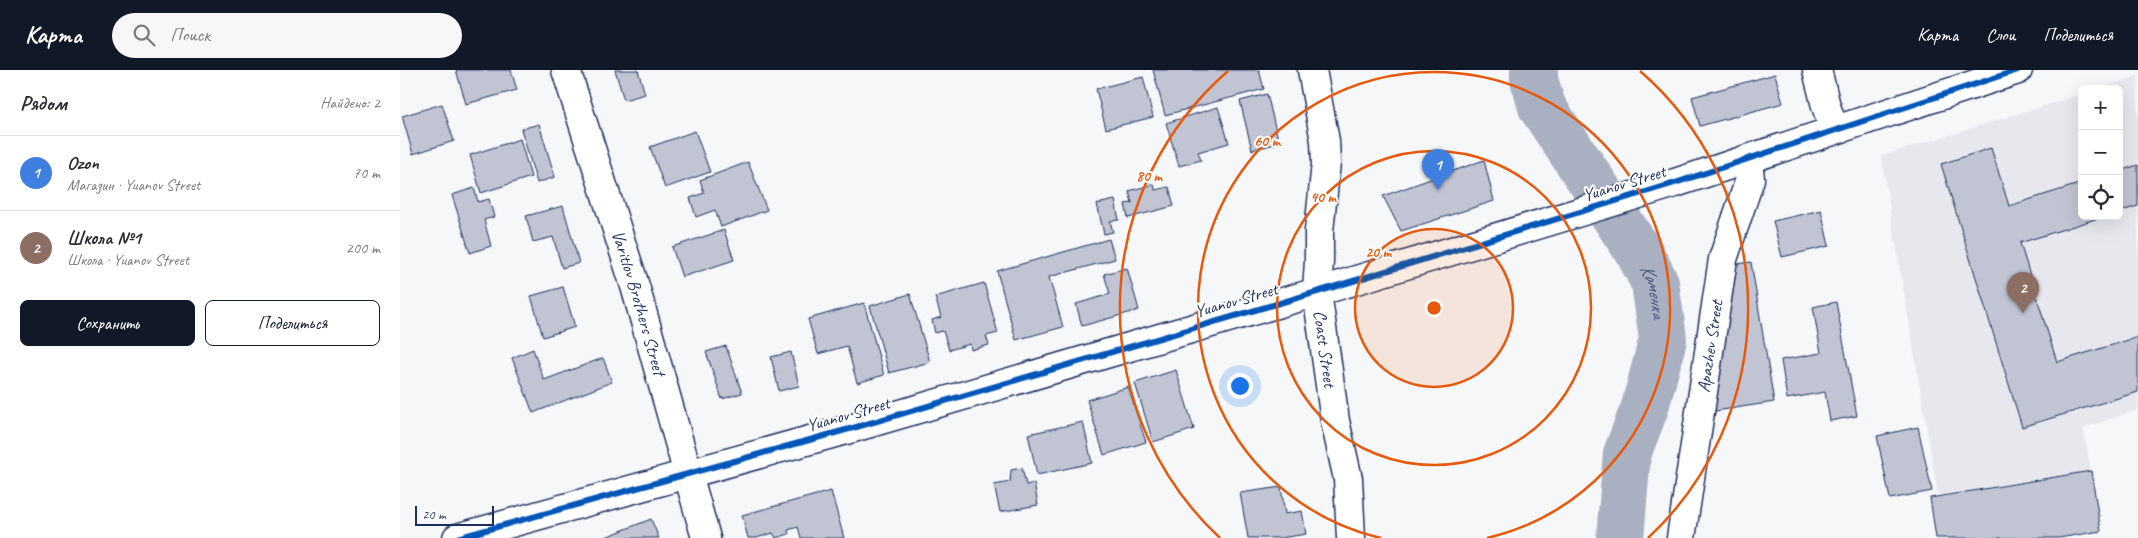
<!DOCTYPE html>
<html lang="ru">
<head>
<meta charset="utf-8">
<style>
  :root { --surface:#fff; --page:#f7f7f7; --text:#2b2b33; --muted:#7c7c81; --line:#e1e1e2; --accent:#111827 }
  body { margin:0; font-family:Caveat,sans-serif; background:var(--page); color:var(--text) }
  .controls { position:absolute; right:15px; top:15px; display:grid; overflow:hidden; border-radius:8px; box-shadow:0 5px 20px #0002 }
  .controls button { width:45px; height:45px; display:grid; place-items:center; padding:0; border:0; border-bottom:1px solid var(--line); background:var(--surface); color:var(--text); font:25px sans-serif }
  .scale { position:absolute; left:15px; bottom:12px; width:79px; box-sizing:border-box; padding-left:5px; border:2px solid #1b2f5e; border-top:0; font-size:14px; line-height:18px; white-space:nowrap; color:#1b2f5e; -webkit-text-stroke:4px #fff; paint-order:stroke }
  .you { position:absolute; left:839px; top:315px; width:18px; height:18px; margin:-12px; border:4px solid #fff; border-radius:50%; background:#1a73e8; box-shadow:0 0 0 8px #1a73e833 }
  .badge { display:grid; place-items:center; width:32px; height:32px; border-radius:50%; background:var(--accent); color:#fff; font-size:16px; font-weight:700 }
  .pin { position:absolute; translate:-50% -41px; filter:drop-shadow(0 1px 2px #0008) }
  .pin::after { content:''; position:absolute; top:26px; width:18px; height:15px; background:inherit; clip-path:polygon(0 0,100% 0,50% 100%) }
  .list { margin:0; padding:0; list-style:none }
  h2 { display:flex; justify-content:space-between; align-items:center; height:65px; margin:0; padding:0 20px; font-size:21px }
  h2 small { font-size:16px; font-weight:400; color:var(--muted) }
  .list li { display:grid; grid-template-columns:32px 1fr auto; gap:15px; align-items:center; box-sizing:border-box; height:75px; padding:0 20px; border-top:1px solid var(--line) }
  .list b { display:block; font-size:19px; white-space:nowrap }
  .list p { margin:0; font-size:16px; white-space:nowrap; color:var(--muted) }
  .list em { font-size:16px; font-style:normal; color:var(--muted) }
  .actions { display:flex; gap:10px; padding:15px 20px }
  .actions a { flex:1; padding:11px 0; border:1px solid var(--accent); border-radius:8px; text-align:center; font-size:18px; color:var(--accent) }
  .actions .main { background:var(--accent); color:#fff }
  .icon { flex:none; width:28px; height:28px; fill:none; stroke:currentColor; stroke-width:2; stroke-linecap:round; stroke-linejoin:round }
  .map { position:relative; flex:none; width:1738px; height:468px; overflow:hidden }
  header { display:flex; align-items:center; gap:30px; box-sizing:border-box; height:70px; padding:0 25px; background:var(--accent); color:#fff }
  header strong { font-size:24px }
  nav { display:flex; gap:28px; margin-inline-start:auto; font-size:18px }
  .search { width:350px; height:45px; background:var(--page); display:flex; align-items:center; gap:12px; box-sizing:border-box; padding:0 18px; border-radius:28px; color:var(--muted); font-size:19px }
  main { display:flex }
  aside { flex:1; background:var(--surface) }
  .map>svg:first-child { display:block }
</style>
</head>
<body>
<header>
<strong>Карта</strong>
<div class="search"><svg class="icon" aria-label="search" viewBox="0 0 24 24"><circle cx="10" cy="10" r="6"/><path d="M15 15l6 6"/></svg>Поиск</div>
<nav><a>Карта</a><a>Слои</a><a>Поделиться</a></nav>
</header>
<main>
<aside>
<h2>Рядом<small>Найдено: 2</small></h2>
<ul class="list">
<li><span class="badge" style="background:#3f7fe0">1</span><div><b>Ozon</b><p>Магазин · Yuanov Street</p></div><em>70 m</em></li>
<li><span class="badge" style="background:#8d6e63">2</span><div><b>Школа №1</b><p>Школа · Yuanov Street</p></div><em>200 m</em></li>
</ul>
<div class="actions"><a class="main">Сохранить</a><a>Поделиться</a></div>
</aside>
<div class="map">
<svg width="1738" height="468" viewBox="0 0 1738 468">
  <rect width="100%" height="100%" fill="#f6f7f9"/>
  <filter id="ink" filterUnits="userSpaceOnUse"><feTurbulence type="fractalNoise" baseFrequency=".02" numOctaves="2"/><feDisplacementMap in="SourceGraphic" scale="10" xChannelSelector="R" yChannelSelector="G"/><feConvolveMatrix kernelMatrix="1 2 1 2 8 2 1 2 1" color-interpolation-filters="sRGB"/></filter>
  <g filter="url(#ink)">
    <polygon fill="#e6e8ee" points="1738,6 1738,340 1683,358 1691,401 1538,425 1481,86 1682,24 1682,146 1719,146 1719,19 1697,19"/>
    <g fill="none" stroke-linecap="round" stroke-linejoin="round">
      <path stroke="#a9b0c1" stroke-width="48" id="s1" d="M1134,0V9L1142,37L1239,182L1255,213L1263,269L1245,337L1227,384L1220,468"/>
    </g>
    <g fill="#c0c4d3" stroke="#1b2f5e">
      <polygon points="56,0 111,0 117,20 66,34"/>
      <polygon points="215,0 238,0 245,24 224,30"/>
      <polygon points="753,0 859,0 864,19 765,45"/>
      <polygon points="1375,4 1383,33 1300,56 1292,27"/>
      <polygon points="743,7 753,47 706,59 696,19"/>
      <polygon points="867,24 879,73 852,80 840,31"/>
      <polygon points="42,34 54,71 13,84 2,46"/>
      <polygon points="818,37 829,73 798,82 801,90 779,96 766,53"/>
      <polygon points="139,54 155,107 137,113 121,59"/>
      <polygon points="295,61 310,102 265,118 250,77"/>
      <polygon points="120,69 131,107 81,123 70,85"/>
      <polygon points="1591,78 1609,136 1682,113 1682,146 1705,146 1620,173 1657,292 1738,267 1738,322 1622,357 1541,94"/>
      <polygon points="1084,90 1094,131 1001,161 983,126"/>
      <polygon points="348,92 367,140 321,157 315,140 296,147 290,128 304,123 300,110"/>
      <polygon points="1738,95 1738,136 1719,142 1719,101"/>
      <polygon points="754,114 755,120 769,117 774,136 728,148 725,134 732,133 729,121"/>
      <polygon points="74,118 78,132 89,129 94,147 84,150 91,176 70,183 52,125"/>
      <polygon points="715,130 719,150 710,151 713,162 704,164 697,134"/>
      <polygon points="163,136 179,193 162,198 153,167 133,172 126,146"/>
      <polygon points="1421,140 1429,176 1382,187 1373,151"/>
      <polygon points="324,160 334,190 282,207 272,177"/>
      <polygon points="709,169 715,189 649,207 663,257 616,270 597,201"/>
      <polygon points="1351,192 1374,332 1309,342 1331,195"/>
      <polygon points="727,198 739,240 682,256 676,234 710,224 704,204"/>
      <polygon points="584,213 598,263 586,266 589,275 571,280 570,274 549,280 543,261 535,263 532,250 541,247 535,227"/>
      <polygon points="163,217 175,257 143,267 131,226"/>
      <polygon points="510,224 530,292 489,303 470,236"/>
      <polygon points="1436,232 1457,346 1430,351 1425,322 1387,329 1381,290 1421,283 1413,237"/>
      <polygon points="464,233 484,305 457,313 447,276 418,284 408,249"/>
      <polygon points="326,276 342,323 322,329 306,282"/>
      <polygon points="133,279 144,310 203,288 212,312 133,343 112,288"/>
      <polygon points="391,282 399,316 379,321 371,287"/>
      <polygon points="776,300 794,359 753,372 735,313"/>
      <polygon points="728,317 746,372 704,385 687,330"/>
      <polygon points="683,352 692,393 637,405 628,364"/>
      <polygon points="1518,357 1532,421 1490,429 1477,366"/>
      <polygon points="622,398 626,415 634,413 638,435 600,442 594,415 610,412 611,400"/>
      <polygon points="1691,401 1701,461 1659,468 1536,468 1530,428"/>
      <polygon points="881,417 885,444 902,441 906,464 881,468 848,468 840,423"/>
      <polygon points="431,421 444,468 401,468 398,457 388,460 389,464 376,468 373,463 356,468 348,468 342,445"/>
      <polygon points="251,449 259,468 203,468"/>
    </g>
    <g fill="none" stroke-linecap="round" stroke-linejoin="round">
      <defs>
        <g id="street">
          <path id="s2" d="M166,0L235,216L306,468"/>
          <path id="s3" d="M912,0L925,71L926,93L919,161V191L917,222L935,351L948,409L951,468"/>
          <polyline points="1417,0 1426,36 1434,59"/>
          <path id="s4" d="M1281,468L1323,189L1350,109L1348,89"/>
        </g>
        <polyline id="secondary" points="57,468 453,358 917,222 1275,113 1618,0"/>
      </defs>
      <use href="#street" stroke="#1b2f5e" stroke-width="31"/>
      <use href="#secondary" stroke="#1b2f5e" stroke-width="31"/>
      <use href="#street" stroke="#fff" stroke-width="28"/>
      <use href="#secondary" stroke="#fff" stroke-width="28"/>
      <defs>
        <polyline id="cycleway" points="57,468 453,358 917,222 1275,113 1618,0"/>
      </defs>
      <use href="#cycleway" stroke="#fff" stroke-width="9"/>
      <use href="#cycleway" stroke="#0057b8" stroke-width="6"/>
    </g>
  </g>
  <circle cx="1034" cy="238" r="79" fill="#e8590c" fill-opacity=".12"/>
  <g fill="none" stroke="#e8590c" stroke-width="2.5">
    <circle cx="1034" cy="238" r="79"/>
    <circle cx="1034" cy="238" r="157"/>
    <path d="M981 468A236 236 0 1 1 1087 468"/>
    <path d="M820 468A314 314 0 0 1 828 1M1240 1A314 314 0 0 1 1248 468"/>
  </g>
  <g text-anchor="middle" stroke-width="4" stroke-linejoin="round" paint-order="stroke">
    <g font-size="18" fill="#1b2f5e" stroke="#fff">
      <text transform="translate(1224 113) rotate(-17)" y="6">Yuanov Street</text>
      <text transform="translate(836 230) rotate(-16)" y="6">Yuanov Street</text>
      <text dy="6" stroke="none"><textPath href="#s2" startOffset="244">Varitlov Brothers Street</textPath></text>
      <text dy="6" stroke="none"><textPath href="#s4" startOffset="194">Apazhev Street</textPath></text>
      <text dy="6" stroke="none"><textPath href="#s3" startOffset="281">Coast Street</textPath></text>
      <text transform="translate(448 344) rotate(-16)" y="6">Yuanov Street</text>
    </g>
    <g font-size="19" font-style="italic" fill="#4d5c81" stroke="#fff">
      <text dy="7" stroke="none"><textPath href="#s1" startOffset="255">Каменка</textPath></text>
    </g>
  </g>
  <circle cx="1034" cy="238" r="8" fill="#e8590c" stroke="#fff" stroke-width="2.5"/>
  <g font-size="15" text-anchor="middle" font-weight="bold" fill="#e8590c" stroke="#fff" stroke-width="4" stroke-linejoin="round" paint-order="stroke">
    <text x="867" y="76">60 m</text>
    <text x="749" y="111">80 m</text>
    <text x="923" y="132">40 m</text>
    <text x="978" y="187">20 m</text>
  </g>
</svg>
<div class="controls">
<button>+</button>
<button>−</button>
<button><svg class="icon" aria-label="locate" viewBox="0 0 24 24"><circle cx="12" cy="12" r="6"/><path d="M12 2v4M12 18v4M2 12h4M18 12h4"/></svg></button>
</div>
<div class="scale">20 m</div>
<div class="you"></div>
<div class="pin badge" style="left:1038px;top:120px;background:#3f7fe0">1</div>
<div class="pin badge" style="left:1623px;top:243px;background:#8d6e63">2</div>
</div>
</main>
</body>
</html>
